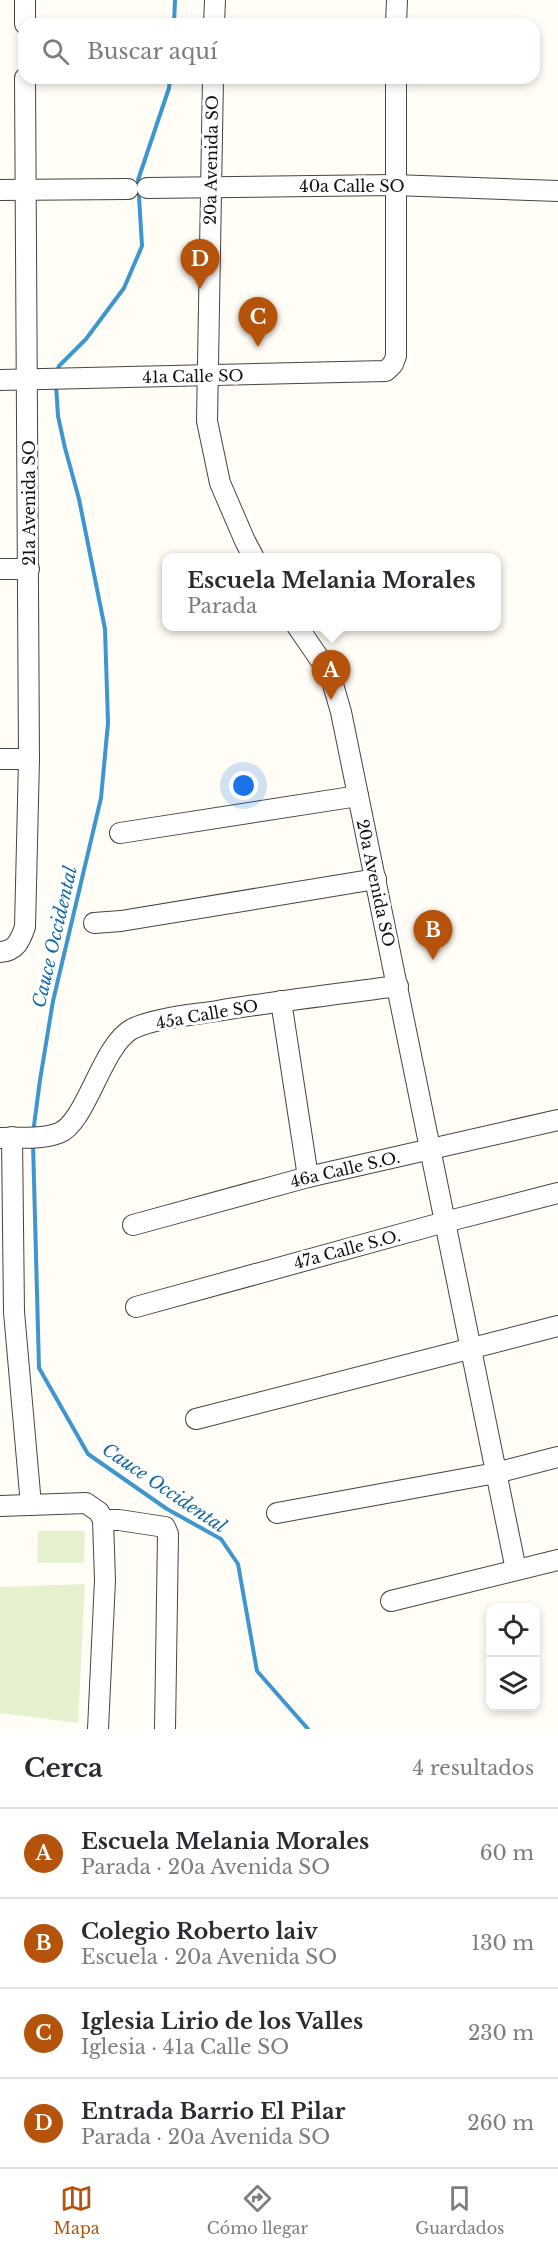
<!DOCTYPE html>
<html lang="es">
<head>
<meta charset="utf-8">
<style>
  :root { --surface:#fff; --page:#f7f7f7; --text:#2b2b33; --muted:#7c7c81; --line:#e1e1e2; --accent:#b45309 }
  body { margin:0; font-family:"Libre Baskerville",serif; background:var(--page); color:var(--text) }
  .controls { position:absolute; right:18px; bottom:18px; display:grid; overflow:hidden; border-radius:12px; box-shadow:0 3px 9px #0003 }
  .controls button { width:54px; height:54px; display:grid; place-items:center; padding:0; border:0; border-bottom:2px solid var(--line); background:var(--surface); color:var(--text); font:30px sans-serif }
  .you { position:absolute; left:244px; top:786px; width:21px; height:21px; margin:-15px; border:4px solid #fff; border-radius:50%; background:#1a73e8; box-shadow:0 0 0 9px #1a73e833 }
  .badge { display:grid; place-items:center; width:39px; height:39px; border-radius:50%; background:var(--accent); color:#fff; font-size:20px; font-weight:700 }
  .pin { position:absolute; translate:-50% -50px; filter:drop-shadow(0 2px 3px #0008) }
  .pin::after { content:''; position:absolute; top:32px; width:21px; height:18px; background:inherit; clip-path:polygon(0 0,100% 0,50% 100%) }
  .popup { position:absolute; left:162px; top:553px; width:339px; height:78px; box-sizing:border-box; display:grid; place-content:center; border-radius:12px; background:var(--surface); filter:drop-shadow(0 2px 4px #0005); font-size:20px; white-space:nowrap; color:var(--muted) }
  .popup b { font-size:22px; color:var(--text) }
  .popup::after { content:''; position:absolute; left:50%; top:100%; margin-left:-12px; border:12px solid transparent; border-top-color:var(--surface) }
  .list { margin:0; padding:0; list-style:none }
  h2 { display:flex; justify-content:space-between; align-items:center; height:78px; margin:0; padding:0 24px; font-size:26px }
  h2 small { font-size:20px; font-weight:400; color:var(--muted) }
  .list li { display:grid; grid-template-columns:39px 1fr auto; gap:18px; align-items:center; box-sizing:border-box; height:90px; padding:0 24px; border-top:2px solid var(--line) }
  .list b { display:block; font-size:22px; white-space:nowrap }
  .list p { margin:0; font-size:20px; white-space:nowrap; color:var(--muted) }
  .list em { font-size:20px; font-style:normal; color:var(--muted) }
  .icon { flex:none; width:33px; height:33px; fill:none; stroke:currentColor; stroke-width:2; stroke-linecap:round; stroke-linejoin:round }
  .map { position:relative; flex:none; width:558px; height:1729px; overflow:hidden }
  .search { position:absolute; background:var(--surface); box-shadow:0 3px 9px #0003; left:18px; right:18px; top:18px; height:66px; display:flex; align-items:center; gap:15px; box-sizing:border-box; padding:0 21px; border-radius:18px; color:var(--muted); font-size:22px }
  .sheet { height:438px; background:var(--surface) }
  nav { display:flex; justify-content:space-around; align-items:center; box-sizing:border-box; height:84px; border-top:2px solid var(--line); background:var(--surface); font-size:16px; color:var(--muted) }
  nav a { display:grid; justify-items:center; gap:3px }
  nav .on { color:var(--accent) }
  .map>svg:first-child { display:block }
</style>
</head>
<body>
<div class="map">
<svg width="558" height="1729" viewBox="0 0 558 1729">
  <rect width="100%" height="100%" fill="#fffdf5"/>
  <g fill="#e6f2cf">
    <polygon points="38,1531 85,1531 84,1563 37,1563"/>
    <polygon points="85,1584 78,1723 0,1713 0,1587"/>
  </g>
  <g fill="none" stroke-linecap="round" stroke-linejoin="round">
    <g stroke="#3f96cf" stroke-width="4">
      <polyline points="174,24 175,0"/>
      <polyline points="57,372 59,366 86,339 124,288 142,246 138,180 169,88 170,78"/>
      <polyline points="33,1133 40,1080 53,1001 101,798 108,723 105,629 79,499 65,448 58,416 56,385"/>
      <polyline points="33,1143 39,1368 88,1454 167,1509 221,1539 238,1564 257,1671 308,1729"/>
    </g>
    <defs>
      <g id="minor">
        <polyline points="25,0 25,24"/>
        <polyline points="214,24 215,0"/>
        <polyline points="396,24 397,0"/>
        <polyline points="213,78 207,421 220,483 245,541 254,558"/>
        <polyline points="147,188 394,185 558,191"/>
        <polyline points="0,190 128,189"/>
        <polyline points="0,380 386,371 393,364 396,356 396,78"/>
        <polyline points="0,569 29,569"/>
        <polyline points="297,626 330,674 341,712 516,1570"/>
        <polyline points="0,759 29,759"/>
        <polyline points="120,833 358,796"/>
        <polyline points="94,923 121,921 376,879"/>
        <path d="M0,952C16,951 20,941 25,927L29,759L25,78"/>
        <polyline points="281,1001 308,1177"/>
        <polyline points="12,1137 14,1312 31,1505"/>
        <path d="M0,1138C19,1137 41,1140 59,1133C86,1123 102,1045 132,1029C154,1018 192,1015 217,1011C277,1001 338,994 398,986"/>
        <polyline points="133,1225 308,1177 558,1120"/>
        <polyline points="136,1307 445,1222 558,1193"/>
        <polyline points="196,1419 558,1326"/>
        <polyline points="0,1506 86,1503 99,1512 103,1520 105,1580 98,1729"/>
        <polyline points="277,1513 496,1473 558,1457"/>
        <polyline points="103,1520 119,1520 165,1527 168,1534 165,1729"/>
        <polyline points="391,1601 558,1560"/>
      </g>
    </defs>
    <use href="#minor" stroke="#444" stroke-width="22"/>
    <use href="#minor" stroke="#fff" stroke-width="20"/>
  </g>
  <g text-anchor="middle" stroke-width="6" stroke-linejoin="round" paint-order="stroke">
    <g font-size="16" fill="#111" stroke="#fff">
      <text transform="translate(211 160) rotate(-89)" y="6">20a Avenida SO</text>
      <text x="352" y="192">40a Calle SO</text>
      <text transform="translate(193 376) rotate(-1)" y="6">41a Calle SO</text>
      <text transform="translate(29 503) rotate(-90)" y="6">21a Avenida SO</text>
      <text transform="translate(376 883) rotate(78)" y="6">20a Avenida SO</text>
      <text transform="translate(207 1014) rotate(-10)" y="6">45a Calle SO</text>
      <text transform="translate(345 1169) rotate(-13)" y="6">46a Calle S.O.</text>
      <text transform="translate(347 1249) rotate(-15)" y="6">47a Calle S.O.</text>
    </g>
    <g font-size="18" font-style="italic" fill="#1768a6" stroke="#fff">
      <text transform="translate(55 937) rotate(-77)" y="6">Cauce Occidental</text>
      <text transform="translate(164 1488) rotate(34)" y="6">Cauce Occidental</text>
    </g>
  </g>
</svg>
<div class="controls">
<button><svg class="icon" aria-label="locate" viewBox="0 0 24 24"><circle cx="12" cy="12" r="6"/><path d="M12 2v4M12 18v4M2 12h4M18 12h4"/></svg></button>
<button><svg class="icon" aria-label="layers" viewBox="0 0 24 24"><path d="M12 4l9 5-9 5-9-5zM3 14l9 5 9-5"/></svg></button>
</div>
<div class="you"></div>
<div class="pin badge" style="left:331px;top:700px">A</div>
<div class="popup"><b>Escuela Melania Morales</b>Parada</div>
<div class="pin badge" style="left:433px;top:960px">B</div>
<div class="pin badge" style="left:258px;top:347px">C</div>
<div class="pin badge" style="left:200px;top:289px">D</div>
<div class="search"><svg class="icon" aria-label="search" viewBox="0 0 24 24"><circle cx="10" cy="10" r="6"/><path d="M15 15l6 6"/></svg>Buscar aquí</div>
</div>
<section class="sheet">
<h2>Cerca<small>4 resultados</small></h2>
<ul class="list">
<li><span class="badge">A</span><div><b>Escuela Melania Morales</b><p>Parada · 20a Avenida SO</p></div><em>60 m</em></li>
<li><span class="badge">B</span><div><b>Colegio Roberto laiv</b><p>Escuela · 20a Avenida SO</p></div><em>130 m</em></li>
<li><span class="badge">C</span><div><b>Iglesia Lirio de los Valles</b><p>Iglesia · 41a Calle SO</p></div><em>230 m</em></li>
<li><span class="badge">D</span><div><b>Entrada Barrio El Pilar</b><p>Parada · 20a Avenida SO</p></div><em>260 m</em></li>
</ul>
</section>
<nav>
<a class="on"><svg class="icon" aria-label="map" viewBox="0 0 24 24"><path d="M3 6l6-2 6 2 6-2v14l-6 2-6-2-6 2zM9 4v14M15 6v14"/></svg>Mapa</a>
<a><svg class="icon" aria-label="directions" viewBox="0 0 24 24"><path d="M12 3l9 9-9 9-9-9zM9 14v-3h6M13 9l2 2-2 2"/></svg>Cómo llegar</a>
<a><svg class="icon" aria-label="saved" viewBox="0 0 24 24"><path d="M7 4h10v16l-5-4-5 4z"/></svg>Guardados</a>
</nav>
</body>
</html>
